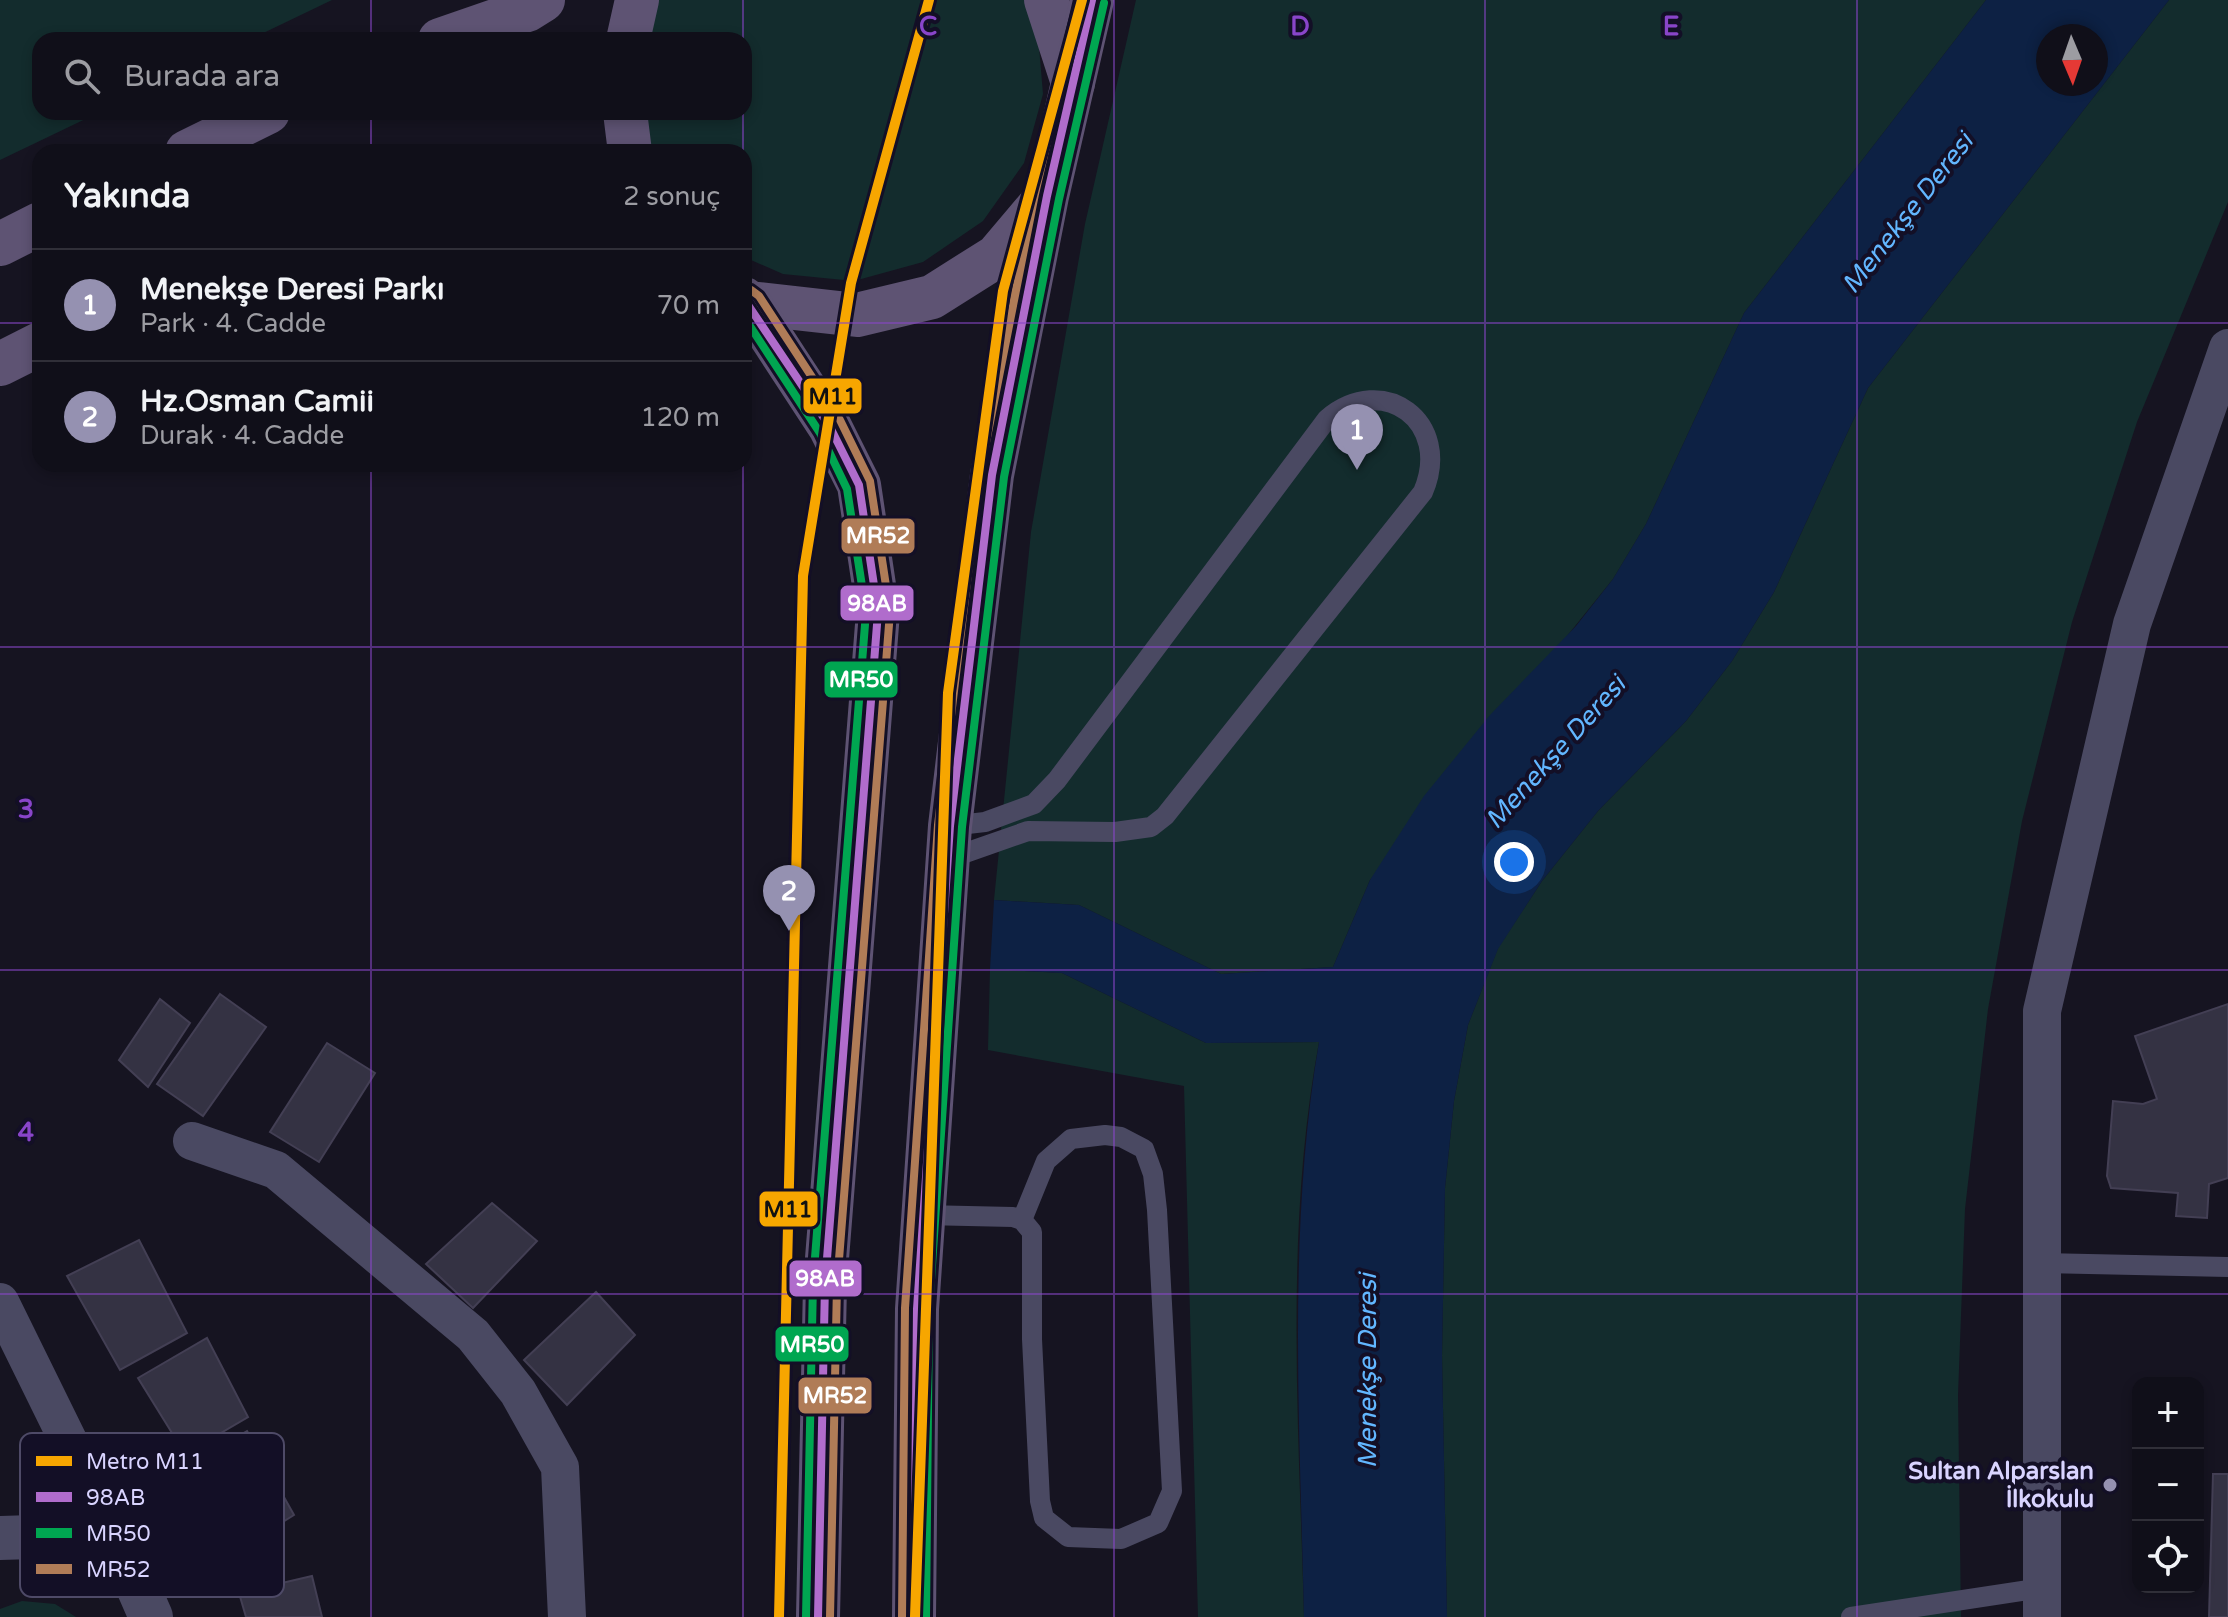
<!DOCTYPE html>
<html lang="tr">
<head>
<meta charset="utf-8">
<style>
  :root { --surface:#100f19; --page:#191822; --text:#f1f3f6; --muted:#9c9ca2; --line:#302f38; --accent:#9591b1 }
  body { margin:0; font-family:"Varela Round",sans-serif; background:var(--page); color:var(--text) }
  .controls { position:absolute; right:24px; bottom:24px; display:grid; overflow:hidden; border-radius:16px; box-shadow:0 4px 12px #0003 }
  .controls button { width:72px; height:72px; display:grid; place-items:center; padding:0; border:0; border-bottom:2px solid var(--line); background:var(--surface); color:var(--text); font:40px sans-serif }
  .compass { position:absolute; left:2036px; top:24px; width:72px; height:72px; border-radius:50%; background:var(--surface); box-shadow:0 4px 12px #0003; rotate:178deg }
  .you { position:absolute; left:1514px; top:862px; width:28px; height:28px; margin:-20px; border:6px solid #fff; border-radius:50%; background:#1a73e8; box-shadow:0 0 0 12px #1a73e833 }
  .badge { display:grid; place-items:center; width:52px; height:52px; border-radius:50%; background:var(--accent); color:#fff; font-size:26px; font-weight:700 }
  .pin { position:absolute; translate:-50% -66px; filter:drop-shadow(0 2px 4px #0008) }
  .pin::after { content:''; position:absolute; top:42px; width:28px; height:24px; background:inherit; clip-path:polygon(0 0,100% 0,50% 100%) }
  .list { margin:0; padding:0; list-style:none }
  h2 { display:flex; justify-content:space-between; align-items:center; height:104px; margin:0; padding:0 32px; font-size:34px }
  h2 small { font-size:26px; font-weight:400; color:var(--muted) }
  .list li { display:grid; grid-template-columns:52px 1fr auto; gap:24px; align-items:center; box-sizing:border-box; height:112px; padding:0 32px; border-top:2px solid var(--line) }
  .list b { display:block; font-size:30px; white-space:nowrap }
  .list p { margin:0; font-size:26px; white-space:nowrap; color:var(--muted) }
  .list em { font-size:26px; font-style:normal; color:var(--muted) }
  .icon { flex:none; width:44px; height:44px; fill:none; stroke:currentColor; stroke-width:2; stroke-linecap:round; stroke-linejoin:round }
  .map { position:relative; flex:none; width:2228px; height:1617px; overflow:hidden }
  .search { position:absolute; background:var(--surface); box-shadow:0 4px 12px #0003; left:32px; top:32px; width:720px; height:88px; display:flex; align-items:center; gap:20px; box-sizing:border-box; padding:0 28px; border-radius:24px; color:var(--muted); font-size:30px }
  .panel { position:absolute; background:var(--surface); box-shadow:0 4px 12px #0003; left:32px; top:144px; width:720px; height:328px; border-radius:24px }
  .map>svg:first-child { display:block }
</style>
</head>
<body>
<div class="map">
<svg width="2228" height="1617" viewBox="0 0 2228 1617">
  <rect width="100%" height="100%" fill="#161421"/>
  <g fill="#132c2d">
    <polygon points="0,0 332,0 249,40 40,40 40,112 100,112 0,160"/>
    <polygon points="645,0 1027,0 1037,23 1043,94 1024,163 983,221 923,262 854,281 783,274 744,257 744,152 645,152 635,112 744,112 744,40 634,40"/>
    <polygon points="1136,0 1986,0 1744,313 1646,524 1613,579 1370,880 1333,967 1221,974 1079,905 994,900 1031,532 1085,224"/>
    <polygon points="2169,0 2228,0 2228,202 2137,422 2072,622 2022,821 1988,1009 1965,1209 1958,1395 1961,1617 1447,1617 1442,1356 1445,1188 1454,1101 1468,1025 1498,948 1542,881 1598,811 1686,721 1732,661 1774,592 1868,388"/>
    <path d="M990,969L1062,973L1206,1043L1319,1042C1284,1230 1299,1426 1304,1617H1198L1184,1086L988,1050Z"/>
    <polygon points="22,1601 55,1604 76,1617 0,1617 0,1609"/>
  </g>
  <path fill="#0d2144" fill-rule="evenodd" d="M1986,0H2169L1868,388L1774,592L1732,661L1686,721L1598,811L1542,881L1498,949L1468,1025L1454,1101L1445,1188L1442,1356L1447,1617H1304C1300,1425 1287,1232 1319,1042L1206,1043L1062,973L990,969L994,900L1079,905L1221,974L1333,967L1370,880L1424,796L1490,715L1576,626L1613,579L1646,524L1744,313ZM2048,36H2096V84H2048Z"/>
  <g fill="#343243" stroke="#433f54" stroke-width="2">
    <polygon points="220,994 266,1027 203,1116 157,1084"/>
    <polygon points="160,999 190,1023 148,1087 119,1060"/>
    <polygon points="2228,1004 2228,1178 2209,1184 2207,1218 2176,1216 2178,1193 2111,1188 2107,1176 2113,1101 2143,1104 2157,1099 2135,1036"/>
    <polygon points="327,1043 375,1073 319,1162 270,1132"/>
    <polygon points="492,1203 537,1241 473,1308 426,1264"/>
    <polygon points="139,1240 187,1333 120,1370 67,1276"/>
    <polygon points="596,1292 635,1335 567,1405 524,1360"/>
    <polygon points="207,1338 248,1417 185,1454 138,1378"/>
    <polygon points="247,1431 294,1515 228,1556 177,1471"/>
    <polygon points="2213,1474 2228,1474 2228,1617 2209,1617"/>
    <polygon points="312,1576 322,1617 246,1617 239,1593"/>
  </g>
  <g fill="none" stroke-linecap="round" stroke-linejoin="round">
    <g stroke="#4a4962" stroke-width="20">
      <path d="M948,859L1028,831L1115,832L1151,827L1165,816L1423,492C1453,422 1383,371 1327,419L1057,780L1034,804L985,822L950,826"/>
      <polyline points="923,1215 1013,1217 1022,1220 1032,1232 1032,1339 1040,1501 1044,1518 1068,1537 1121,1539 1158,1523 1172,1491 1157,1210 1153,1174 1144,1149 1121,1137 1105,1135 1071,1139 1046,1161 1022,1220"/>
      <polyline points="2042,1263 2228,1267"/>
      <polyline points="1851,1617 2042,1588"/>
    </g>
    <g stroke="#4a4962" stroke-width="38">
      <polyline points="192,1141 276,1170 473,1335 518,1392 560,1467 567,1617"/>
      <polyline points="0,1302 120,1546"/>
      <polyline points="2042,1617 2042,1011 2132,624 2228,348"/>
    </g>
    <polyline stroke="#4a4962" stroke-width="44" points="0,1538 65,1536 120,1546 151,1617"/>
    <g stroke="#5e5373" stroke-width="44">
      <polyline points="1046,0 1073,83"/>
      <polyline points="440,40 527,10 543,0"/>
      <polyline points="628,40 637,0"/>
      <polyline points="625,112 630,152"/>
      <polyline points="187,152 268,112"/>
      <polyline points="0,244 40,224"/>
      <polyline points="744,299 749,303 857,315 932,297 997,256 1046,198"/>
      <polyline points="749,303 830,427 859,485 878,612 825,1284 818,1617"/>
      <polyline points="0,364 40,344"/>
      <polyline points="914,1617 917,1309 950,826 992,475 1047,196 1092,0"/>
    </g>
    <defs>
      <g id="bus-1">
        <polyline points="744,299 830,427 859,485 878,612 825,1284 818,1617"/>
        <polyline points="914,1617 917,1309 950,826 992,475 1047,196 1092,0"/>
      </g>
      <g id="bus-2">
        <polyline points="744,317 820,433 847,489 866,612 813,1283 806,1617"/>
        <polyline points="926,1617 929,1309 962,827 1004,477 1059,199 1104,3"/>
      </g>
      <g id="bus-3">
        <polyline points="751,290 759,296 840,420 870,481 890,612 837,1285 830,1617"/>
        <polyline points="902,1617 905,1308 938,825 980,473 1035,194 1080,0"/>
      </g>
    </defs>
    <use href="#bus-1" stroke="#130f26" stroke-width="14"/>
    <use href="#bus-2" stroke="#130f26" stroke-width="14"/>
    <use href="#bus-3" stroke="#130f26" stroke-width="14"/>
    <use href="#bus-1" stroke="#b06ccc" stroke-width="8"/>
    <use href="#bus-2" stroke="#00a651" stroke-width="8"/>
    <use href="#bus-3" stroke="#b07c57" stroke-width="8"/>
    <defs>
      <g id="metro-1">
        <polyline points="779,1617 803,576 851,283 929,0"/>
        <polyline points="915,1617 948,693 1003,291 1082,0"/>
      </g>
    </defs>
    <use href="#metro-1" stroke="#130f26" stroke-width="16"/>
    <use href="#metro-1" stroke="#f7a600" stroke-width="10"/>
  </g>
  <path fill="none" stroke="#8945c9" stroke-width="2" stroke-opacity="0.55" d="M371,0V40M743,0V40M1114,0V1617M1485,0V1617M1857,0V1617M371,112V152M743,112V152M0,323H40M744,323H2228M371,464V1617M743,464V1617M0,647H2228M0,970H2228M0,1294H2228"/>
  <circle fill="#9591b1" stroke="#130f26" stroke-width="3" cx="2110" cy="1485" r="8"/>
  <g text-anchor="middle" stroke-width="8" stroke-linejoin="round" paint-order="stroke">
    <g font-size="24" font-weight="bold" fill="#d9d4ff" stroke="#130f26" text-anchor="end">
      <text x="2094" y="1479">Sultan Alparslan<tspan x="2094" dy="28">İlkokulu</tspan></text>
    </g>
    <g font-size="26" font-style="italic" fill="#62b6ff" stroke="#130f26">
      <text transform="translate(1907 213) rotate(-52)" y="9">Menekşe Deresi</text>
      <text transform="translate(1555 752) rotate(-48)" y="9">Menekşe Deresi</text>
      <text transform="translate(1367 1371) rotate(-90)" y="9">Menekşe Deresi</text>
    </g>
  </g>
  <rect x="20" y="1433" width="264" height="164" rx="12" fill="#130f26" stroke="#4e4a67" stroke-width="2"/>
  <rect x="36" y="1456" width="36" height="10" fill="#f7a600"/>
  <rect x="36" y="1492" width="36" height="10" fill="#b06ccc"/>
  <rect x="36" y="1528" width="36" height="10" fill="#00a651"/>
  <rect x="36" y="1564" width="36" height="10" fill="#b07c57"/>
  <g font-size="22" fill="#d9d4ff">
    <text x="86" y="1469">Metro M11</text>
    <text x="86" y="1505">98AB</text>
    <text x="86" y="1541">MR50</text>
    <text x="86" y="1577">MR52</text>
  </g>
  <g font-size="26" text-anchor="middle" font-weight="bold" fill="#8945c9" stroke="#130f26" stroke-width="8" stroke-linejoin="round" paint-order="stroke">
    <text x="928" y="35">C</text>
    <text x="1300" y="35">D</text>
    <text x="1671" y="35">E</text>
    <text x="26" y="818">3</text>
    <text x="26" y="1141">4</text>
  </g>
  <g stroke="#130f26" stroke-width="3">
    <rect x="802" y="377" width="61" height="38" rx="8" fill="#f7a600"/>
    <rect x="840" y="517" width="76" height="38" rx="8" fill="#b07c57"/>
    <rect x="839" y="584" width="76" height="38" rx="8" fill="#b06ccc"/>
    <rect x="823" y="660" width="76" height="39" rx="8" fill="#00a651"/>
    <rect x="758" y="1190" width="61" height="38" rx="8" fill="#f7a600"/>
    <rect x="788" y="1259" width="75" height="39" rx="8" fill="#b06ccc"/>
    <rect x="774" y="1325" width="76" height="38" rx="8" fill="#00a651"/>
    <rect x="797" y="1376" width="76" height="39" rx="8" fill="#b07c57"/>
  </g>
  <g font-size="22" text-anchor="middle" font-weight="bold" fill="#fff">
    <text x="878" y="543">MR52</text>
    <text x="877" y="611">98AB</text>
    <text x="861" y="687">MR50</text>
    <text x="825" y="1286">98AB</text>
    <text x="812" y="1352">MR50</text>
    <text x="835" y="1403">MR52</text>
  </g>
  <g font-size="22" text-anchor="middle" font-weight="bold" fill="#111">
    <text x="833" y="404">M11</text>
    <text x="788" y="1217">M11</text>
  </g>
</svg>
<div class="controls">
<button>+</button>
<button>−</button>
<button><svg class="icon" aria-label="locate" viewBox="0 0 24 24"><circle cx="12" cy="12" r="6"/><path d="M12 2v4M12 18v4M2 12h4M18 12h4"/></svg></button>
</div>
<svg class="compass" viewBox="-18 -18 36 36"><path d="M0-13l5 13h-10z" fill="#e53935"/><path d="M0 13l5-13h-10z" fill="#9c9ca2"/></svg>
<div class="you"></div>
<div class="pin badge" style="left:1357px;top:470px">1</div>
<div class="pin badge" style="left:789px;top:931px">2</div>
<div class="search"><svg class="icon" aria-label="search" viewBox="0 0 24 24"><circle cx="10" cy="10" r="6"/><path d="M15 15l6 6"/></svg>Burada ara</div>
<section class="panel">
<h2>Yakında<small>2 sonuç</small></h2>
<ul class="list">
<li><span class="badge">1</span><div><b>Menekşe Deresi Parkı</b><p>Park · 4. Cadde</p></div><em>70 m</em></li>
<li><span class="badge">2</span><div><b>Hz.Osman Camii</b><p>Durak · 4. Cadde</p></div><em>120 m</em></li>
</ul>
</section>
</div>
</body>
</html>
